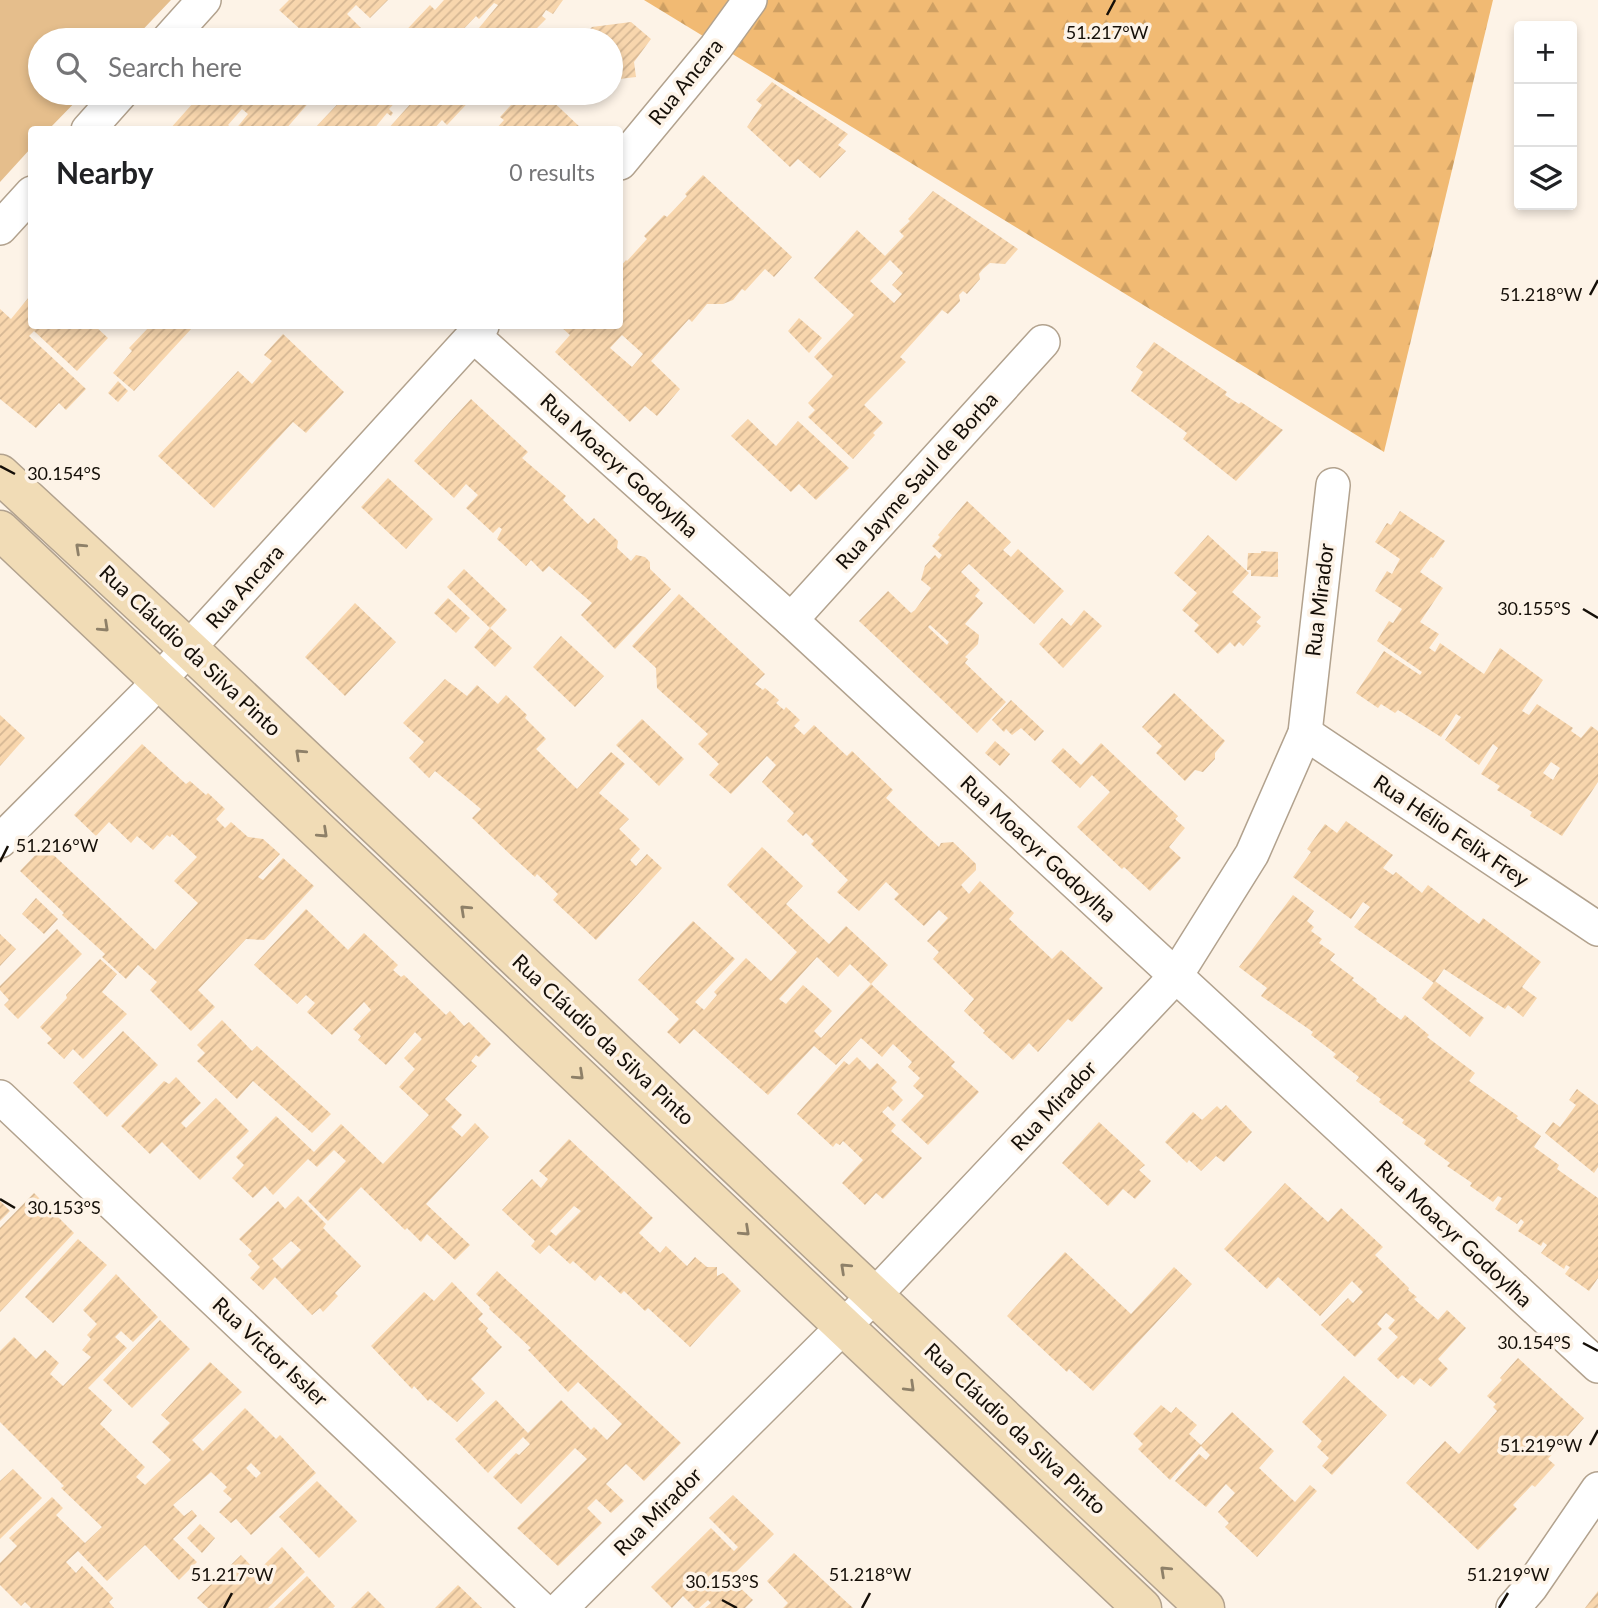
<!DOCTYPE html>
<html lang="en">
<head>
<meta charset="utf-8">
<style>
  :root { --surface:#fff; --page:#f2f2f2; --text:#202124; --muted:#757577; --line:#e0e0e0 }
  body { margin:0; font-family:Lato,sans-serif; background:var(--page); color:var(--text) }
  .controls { position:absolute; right:21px; top:21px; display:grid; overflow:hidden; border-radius:7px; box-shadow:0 4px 10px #0003 }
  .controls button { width:63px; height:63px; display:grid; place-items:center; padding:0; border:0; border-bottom:2px solid var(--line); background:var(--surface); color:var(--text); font:35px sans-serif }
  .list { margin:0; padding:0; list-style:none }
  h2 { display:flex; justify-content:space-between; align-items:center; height:91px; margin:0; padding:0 28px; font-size:30px }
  h2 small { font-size:23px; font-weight:400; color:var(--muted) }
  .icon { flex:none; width:38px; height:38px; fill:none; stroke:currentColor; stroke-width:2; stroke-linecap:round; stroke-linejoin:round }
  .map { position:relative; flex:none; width:1598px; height:1608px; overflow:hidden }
  .search { position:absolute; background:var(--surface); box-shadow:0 4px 10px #0003; left:28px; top:28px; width:595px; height:77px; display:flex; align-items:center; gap:18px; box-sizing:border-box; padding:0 24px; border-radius:38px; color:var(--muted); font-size:26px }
  .panel { position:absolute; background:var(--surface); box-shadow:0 4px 10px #0003; left:28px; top:126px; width:595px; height:203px; border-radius:7px }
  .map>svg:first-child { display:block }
</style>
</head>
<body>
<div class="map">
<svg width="1598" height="1608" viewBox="0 0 1598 1608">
  <defs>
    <pattern id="forest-firs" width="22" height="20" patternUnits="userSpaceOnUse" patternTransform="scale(1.75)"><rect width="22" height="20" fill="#f1ba73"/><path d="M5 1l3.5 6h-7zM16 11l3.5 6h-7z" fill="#ce9f62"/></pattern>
    <pattern id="building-hatch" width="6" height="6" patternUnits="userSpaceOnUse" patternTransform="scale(1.75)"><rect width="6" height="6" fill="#f8d6ad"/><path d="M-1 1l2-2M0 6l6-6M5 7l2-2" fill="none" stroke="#d4b693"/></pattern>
  </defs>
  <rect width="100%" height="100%" fill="#fdf3e7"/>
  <polygon fill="url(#forest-firs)" points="644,0 1493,0 1384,452"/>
  <polygon fill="#e5be8c" points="0,0 171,0 133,40 40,40 40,93 84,93 49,129 32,130 31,148 0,182"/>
  <g fill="url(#building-hatch)" fill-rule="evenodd">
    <polygon points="289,0 388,0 370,18 356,5 347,14 362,29 352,40 312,40 279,10"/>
    <polygon points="444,0 563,0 553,14 546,10 542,16 546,19 525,40 469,40 498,5 494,3 479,19 476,16 458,35 462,38 460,40 397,40 430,5 435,10"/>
    <polygon points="631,22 651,39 634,62 636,77 611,80 611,40 579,40 592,27"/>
    <polygon points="772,82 848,134 838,145 846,151 820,178 798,159 790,167 747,127 762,105 756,100"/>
    <polygon points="202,93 305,93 312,99 285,130 235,130 248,114 242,109 228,125 234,130 169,130"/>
    <polygon points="348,93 404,93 389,109 393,113 391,116 387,113 373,130 313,130"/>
    <polygon points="417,93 477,93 447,125 442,120 433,130 387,130 414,100 412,98"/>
    <polygon points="522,93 544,93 583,130 495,130 504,120 500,117"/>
    <path d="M703,175L792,257L774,277L765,269L745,291L742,289L733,300L723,304H707L692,322L689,319L651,361L680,389L657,416L645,406L630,422L555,352L570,335L560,326H620V267L626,260L627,261L647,239L644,236L664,215L667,217L687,196L685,194ZM622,335L643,354L632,367L610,348Z"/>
    <path d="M933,191L1018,249L1005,264L990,263L983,269L979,274L980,279L967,294L963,291L959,295L960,301L948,314L942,310L900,357L906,362L864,405L883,423L873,433L875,435L853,459L808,417L815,410L808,403L833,376L814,357L854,315L814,278L857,230L885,256L904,236L899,231L910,221L908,219ZM890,260L903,273L892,285L902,294L894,303L870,281Z"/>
    <polygon points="32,289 32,326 95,326 108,338 77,371 34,331 29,336 86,389 66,410 59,403 36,428 0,399 0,309 11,319 29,297 28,293"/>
    <polygon points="799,318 822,338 809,353 788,331"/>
    <polygon points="150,326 189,326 192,328 134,391 113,373 132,351 129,348"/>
    <polygon points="283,334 344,392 306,433 293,422 214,508 158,456 238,371 252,384 272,361 264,355"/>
    <polygon points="1154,342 1227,392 1225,395 1239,404 1241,402 1283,430 1236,481 1183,439 1187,433 1131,391 1143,372 1136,367"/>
    <polygon points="118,381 128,391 118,402 108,393"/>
    <polygon points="471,399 528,452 522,458 566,496 563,500 588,524 594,518 618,541 617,548 631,561 636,555 645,557 650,562 650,569 671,589 615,649 581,615 592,603 549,566 543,572 531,560 526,566 497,539 502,529 499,527 493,533 466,508 478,495 466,484 454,498 414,461"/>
    <polygon points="748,419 776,446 798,421 849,468 816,500 799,484 791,492 731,436"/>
    <polygon points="388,478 433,519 406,549 361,507"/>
    <path d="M967,501L1011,542L1003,550L1011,557L1018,549L1064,591L1034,624L969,564L961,572L980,590L975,596L983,603L965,624L979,635L978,644L965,657L968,659L965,663L1006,702L977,733L859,621L888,591L911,613L915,610L931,588L921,580L925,566L935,555L939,559L942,555L932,546L940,537L938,535ZM930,625L949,642L947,645L928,627Z"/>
    <path d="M1400,511L1445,541L1433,558L1431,557L1420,572L1443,588L1420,622L1439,634L1429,648L1435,652L1440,643L1484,674L1500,648L1543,680L1522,711L1529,715L1537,704L1573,728L1571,731L1581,738L1591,726L1598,731V782L1562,836L1530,816L1532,812L1497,790L1500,786L1481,774L1498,748L1493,744L1479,765L1445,740L1461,717L1456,714L1441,737L1398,710L1395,713L1381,704L1378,708L1356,693L1384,651L1420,675L1422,672L1377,641L1389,621L1393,623L1402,609L1375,591L1387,571L1392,574L1400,559L1375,542L1387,523L1391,525ZM1551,762L1560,768L1553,780L1543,773Z"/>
    <polygon points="1208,535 1249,573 1232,592 1261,617 1256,622 1261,626 1243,646 1239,642 1235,647 1230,642 1218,654 1194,631 1199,625 1182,610 1197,593 1174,573"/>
    <polygon points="1261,551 1278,552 1278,577 1251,576 1251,570 1247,570 1248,553 1261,553"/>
    <polygon points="464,569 507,610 490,628 447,587"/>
    <polygon points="679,594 765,674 755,684 763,690 765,688 779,700 776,703 784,710 786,707 800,720 794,726 804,735 814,725 847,756 852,751 893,790 886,798 928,837 939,847 941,843 953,842 976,864 976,870 961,885 969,894 980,881 1014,913 1009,919 1052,959 1061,950 1103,988 1072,1022 1068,1019 1038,1052 1029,1043 1013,1060 983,1033 985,1031 964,1011 974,999 933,959 939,952 927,941 948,918 939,910 924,926 894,899 899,894 886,882 859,911 837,892 848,880 811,844 814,841 806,833 803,836 787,821 794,813 762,782 776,765 767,756 731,794 709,775 719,764 698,744 708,734 657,688 656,668 632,646"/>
    <polygon points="448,598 470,618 456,633 434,613"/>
    <polygon points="355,603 396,642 345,696 305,657"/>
    <polygon points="1084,610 1102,626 1063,668 1039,644 1062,618 1071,626"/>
    <polygon points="490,628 512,648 495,667 474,647"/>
    <polygon points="561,636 604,676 575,707 533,667"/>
    <polygon points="445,679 467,696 477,685 498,704 506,695 527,715 525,718 546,739 536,749 577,789 611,752 625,764 599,793 629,819 619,829 640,849 630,860 636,866 647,854 662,868 596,940 553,900 558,894 537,874 535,877 513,857 472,818 481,809 435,771 429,778 409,758 424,742 403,723"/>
    <polygon points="1174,693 1225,741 1215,753 1215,759 1203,772 1195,770 1185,781 1156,753 1162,746 1142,727"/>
    <polygon points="1011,700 1044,731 1035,741 1021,728 1012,735 1006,729 1004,732 992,720"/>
    <polygon points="0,715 25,738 0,766"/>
    <polygon points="642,719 684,759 659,786 616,745"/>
    <polygon points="995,741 1010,754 1000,766 985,753"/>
    <polygon points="1101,743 1178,816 1175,819 1185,828 1169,847 1181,858 1150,891 1124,867 1122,869 1077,827 1110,792 1092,775 1080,788 1051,761 1063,748 1081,765"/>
    <polygon points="142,744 186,784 190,781 206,795 208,793 225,809 216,819 225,828 231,822 248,837 263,839 280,854 258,877 263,880 283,858 314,886 264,940 246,939 198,990 215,1007 191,1031 150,990 157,982 138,965 126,979 102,957 105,954 62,915 64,913 20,871 44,846 155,950 198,903 174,881 197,857 172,834 170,837 167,835 153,850 137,836 131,843 109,822 96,836 74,815"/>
    <polygon points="1346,821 1393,855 1383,868 1393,875 1396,872 1422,893 1428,885 1479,924 1483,918 1541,962 1522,987 1537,998 1523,1017 1508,1005 1505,1009 1444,969 1434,983 1354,927 1370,907 1363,902 1351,919 1293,877 1311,852 1307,849 1325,824 1337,833"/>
    <path d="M762,847L803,886L786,904L829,944L846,926L888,965L871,984L955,1062L951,1066L979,1092L928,1145L901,1120L924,1096L913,1086L920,1078L908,1067L912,1062L893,1044L882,1057L861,1038L836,1065L814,1046L768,1095L694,1029L680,1044L667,1032L679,1019L638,980L693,921L735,959L695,1002L704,1010L717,995L714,992L746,958L771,981L797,952L727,885ZM817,957L838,977L850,964L871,984L821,1038L814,1031L832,1011L818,998L803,985L786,1004L779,999Z"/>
    <polygon points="1293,895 1314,911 1307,921 1314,927 1311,931 1322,939 1319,943 1335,954 1330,960 1354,978 1352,980 1377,999 1376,1001 1401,1020 1405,1015 1429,1035 1427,1037 1475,1073 1469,1081 1518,1116 1516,1118 1541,1136 1534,1147 1559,1165 1557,1169 1598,1198 1598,1278 1589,1291 1565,1274 1570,1267 1566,1265 1564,1269 1541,1253 1547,1245 1543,1242 1541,1246 1518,1231 1524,1222 1521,1219 1517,1224 1495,1209 1502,1198 1498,1196 1493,1202 1470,1186 1472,1183 1447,1166 1450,1163 1424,1144 1426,1140 1402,1123 1404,1120 1379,1102 1381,1099 1356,1081 1359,1077 1333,1057 1336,1054 1311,1035 1313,1032 1261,996 1267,988 1239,967"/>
    <polygon points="36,898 58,919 44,934 22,914"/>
    <polygon points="306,909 348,950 364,933 398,965 393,970 401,977 404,975 446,1015 450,1011 464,1026 469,1022 491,1044 479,1057 476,1055 471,1061 477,1066 445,1099 462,1115 451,1127 462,1137 475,1123 489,1137 426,1204 470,1245 455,1260 427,1234 421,1242 407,1228 405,1230 361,1187 328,1221 308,1201 346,1161 334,1150 317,1167 308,1159 273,1195 265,1186 253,1198 232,1178 244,1165 236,1157 276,1116 314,1152 341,1124 383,1164 429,1115 399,1087 415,1069 404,1058 422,1039 415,1032 386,1065 358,1040 361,1036 353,1029 371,1010 364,1002 332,1035 307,1012 315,1003 306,995 297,1004 254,965"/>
    <polygon points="57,929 82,954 18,1019 4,1005 9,1000 0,990 0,986"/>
    <polygon points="0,934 16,949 0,966"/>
    <polygon points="100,959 117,974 102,992 127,1014 83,1059 73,1049 64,1059 47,1043 52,1039 40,1027 67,998 66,995"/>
    <polygon points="1435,981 1484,1018 1470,1037 1422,998"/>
    <polygon points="222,1020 252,1051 257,1046 331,1114 312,1133 253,1081 237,1099 197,1061 205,1053 197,1045"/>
    <polygon points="123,1031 158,1065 107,1117 73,1083"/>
    <polygon points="857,1057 870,1070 877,1063 897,1082 891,1088 903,1100 893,1111 888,1106 882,1112 896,1125 891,1131 922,1158 883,1199 876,1193 865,1205 842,1183 863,1160 843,1141 840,1145 836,1143 833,1147 797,1114 844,1061 849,1065"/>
    <polygon points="176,1077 201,1103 181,1123 186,1128 216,1098 249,1131 200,1180 162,1142 150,1154 121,1126 164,1081 169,1084"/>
    <polygon points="1577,1089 1598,1105 1598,1167 1594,1173 1545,1133 1553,1122 1560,1127 1576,1105 1569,1100"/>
    <polygon points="1226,1105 1252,1132 1224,1162 1216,1156 1201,1171 1189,1160 1187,1163 1165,1142 1193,1112 1202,1120 1217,1106 1221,1110"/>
    <polygon points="1099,1122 1145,1165 1139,1170 1151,1181 1135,1199 1123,1189 1108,1206 1062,1163"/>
    <path d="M569,1139L653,1218L639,1233L660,1253L666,1246L687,1266L695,1257L707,1267H717V1276L723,1273L741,1291L690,1347L648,1308L645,1311L624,1291L621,1294L600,1275L595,1281L573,1261L570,1264L549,1245L540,1254L531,1246L535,1241L502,1210L532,1179L541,1188L548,1179L539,1171ZM574,1206L581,1211L556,1236L550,1231Z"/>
    <polygon points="1285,1183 1328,1222 1341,1208 1383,1247 1375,1255 1409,1288 1408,1290 1417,1297 1414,1299 1438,1320 1447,1310 1466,1328 1438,1359 1448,1369 1431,1387 1420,1378 1414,1385 1402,1375 1398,1379 1377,1359 1398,1337 1388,1328 1395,1320 1386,1313 1377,1324 1382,1329 1355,1357 1321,1325 1348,1298 1353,1303 1363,1292 1352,1281 1320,1316 1278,1277 1267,1289 1224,1249"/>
    <polygon points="34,1193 74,1233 0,1312 0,1228"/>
    <path d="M298,1196L326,1224L323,1228L361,1266L335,1293L338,1296L323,1312L320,1308L312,1315L275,1277L263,1290L250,1278L260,1267L248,1255L252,1251L239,1239L278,1201L285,1209ZM291,1241L301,1250L282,1269L272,1259Z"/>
    <polygon points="0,1201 10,1211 0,1221"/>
    <polygon points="78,1239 107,1265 53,1323 25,1297"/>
    <polygon points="1065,1252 1131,1314 1174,1267 1192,1284 1093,1391 1069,1369 1067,1372 1007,1316"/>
    <polygon points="497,1271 681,1443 644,1481 626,1464 606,1484 624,1501 611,1513 596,1499 587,1508 602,1523 558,1566 517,1528 587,1459 575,1448 521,1504 493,1477 516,1453 519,1455 530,1444 523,1437 488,1473 455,1439 496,1400 528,1433 561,1400 591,1430 594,1427 607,1440 622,1424 578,1382 568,1392 528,1350 531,1348 489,1309 490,1307 476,1294"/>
    <path d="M116,1274L158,1317L133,1342L121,1331L115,1337L127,1348L88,1388L112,1410L100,1424L145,1467L136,1477L145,1485L171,1460L152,1442L170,1423L161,1415L210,1362L242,1392L192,1440L203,1451L245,1408L276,1439L280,1435L316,1473L251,1535L236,1519L231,1523L219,1512L232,1499L223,1491L227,1487L211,1472L173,1505L184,1516L192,1510L197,1516L173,1539L197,1562L179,1580L145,1545L107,1581L78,1551L66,1562L76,1573L82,1566L113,1598L109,1602L114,1608H31L25,1602L21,1606L0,1585V1563L17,1546L9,1538L52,1497L63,1508L56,1515L85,1543L102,1527L61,1488L64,1486L0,1422V1351L14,1337L36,1359L45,1350L59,1363L50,1374L63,1386L91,1357L82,1350L91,1339L87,1335L97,1324L83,1310ZM251,1463L261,1473L256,1478L246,1468Z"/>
    <polygon points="452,1282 483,1314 478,1319 488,1328 486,1331 502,1347 471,1379 485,1393 457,1422 430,1399 428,1401 414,1386 412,1389 371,1346 424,1292 434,1301"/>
    <polygon points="160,1320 190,1349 132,1408 103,1380"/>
    <polygon points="1518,1358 1584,1418 1548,1459 1555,1465 1535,1487 1532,1485 1513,1505 1517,1509 1478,1550 1406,1483 1445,1441 1459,1454 1497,1411 1493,1407 1496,1404 1487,1396 1502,1380 1500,1378"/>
    <polygon points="1344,1376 1387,1415 1332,1475 1322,1466 1329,1458 1317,1447 1322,1441 1302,1422"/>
    <polygon points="1161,1405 1171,1413 1176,1407 1197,1425 1189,1434 1201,1445 1232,1412 1274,1451 1259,1468 1295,1502 1310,1485 1317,1491 1257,1557 1225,1527 1229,1523 1218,1512 1235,1493 1226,1484 1206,1507 1175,1481 1199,1454 1206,1460 1210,1455 1201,1446 1170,1480 1138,1449 1143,1444 1133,1434"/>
    <polygon points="13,1469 42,1498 0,1539 0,1481"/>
    <polygon points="317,1481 357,1521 319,1558 279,1517"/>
    <polygon points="733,1495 774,1534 730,1578 753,1600 745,1608 705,1608 711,1603 708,1600 699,1608 695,1608 683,1596 672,1608 651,1587 711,1528 734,1551 738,1547 709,1518"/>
    <polygon points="200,1524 215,1538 202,1553 187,1538"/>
    <polygon points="282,1547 305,1572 268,1608 208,1608 197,1598 241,1555 257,1572"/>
    <polygon points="794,1553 841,1597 853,1608 783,1608 788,1603 767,1581"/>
    <polygon points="307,1576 335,1606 333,1608 274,1608"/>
    <polygon points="458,1585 482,1608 435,1608"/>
    <polygon points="368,1591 385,1608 351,1608"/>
    <polygon points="1598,1591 1598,1608 1585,1608"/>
  </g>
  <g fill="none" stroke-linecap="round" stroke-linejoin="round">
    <defs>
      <g id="street">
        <polyline points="168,40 204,0"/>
        <polyline points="88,130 121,93"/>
        <polyline points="620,163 716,47 750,0"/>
        <polyline points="0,228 32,193"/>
        <polyline points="474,336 791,620 1598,1366"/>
        <polyline points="791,620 1043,342"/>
        <polyline points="1305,733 1598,929"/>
        <polyline points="0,841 144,697 482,326"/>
        <polyline points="0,1097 540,1608"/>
        <polyline points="561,1608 874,1296 1175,977 1252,854 1305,733 1333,485"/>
        <polyline points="1513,1608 1531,1587 1598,1489"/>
      </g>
      <g id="secondary">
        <polyline points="0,474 188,648 1205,1608"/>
        <polyline points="0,530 1142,1608"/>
      </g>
    </defs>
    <use href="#street" stroke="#b2a28e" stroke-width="36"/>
    <use href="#secondary" stroke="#b2a28e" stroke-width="41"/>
    <use href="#street" stroke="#fff" stroke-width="33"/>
    <use href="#secondary" stroke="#f1dcb6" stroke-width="38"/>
  </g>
  <defs><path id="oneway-chevron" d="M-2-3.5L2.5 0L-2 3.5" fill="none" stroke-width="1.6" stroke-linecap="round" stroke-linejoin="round" transform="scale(1.75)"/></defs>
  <g stroke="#8e8068">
    <use href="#oneway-chevron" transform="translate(80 548) rotate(-137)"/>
    <use href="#oneway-chevron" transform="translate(104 627) rotate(43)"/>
    <use href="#oneway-chevron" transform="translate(300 754) rotate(-137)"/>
    <use href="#oneway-chevron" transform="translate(323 833) rotate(43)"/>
    <use href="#oneway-chevron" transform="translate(465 910) rotate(-137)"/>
    <use href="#oneway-chevron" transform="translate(579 1075) rotate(43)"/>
    <use href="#oneway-chevron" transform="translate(745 1231) rotate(43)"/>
    <use href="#oneway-chevron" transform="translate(845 1268) rotate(-137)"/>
    <use href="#oneway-chevron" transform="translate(910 1387) rotate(44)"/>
    <use href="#oneway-chevron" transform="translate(1165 1571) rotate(-137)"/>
  </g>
  <path fill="none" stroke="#150f08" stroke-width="2.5" d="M1107,15L1115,0M1590,295L1598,280M0,466L15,474M1583,609L1598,618M0,862L8,846M0,1199L15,1208M1583,1343L1598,1351M1590,1445L1598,1430M722,1600L737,1608M224,1608L232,1593M862,1608L870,1593M1499,1608L1508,1593"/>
  <g text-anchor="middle" stroke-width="7" stroke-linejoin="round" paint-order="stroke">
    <g font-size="21" fill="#150f08" stroke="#fdf3e7">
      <text transform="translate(686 82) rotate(-51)" y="7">Rua Ancara</text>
      <text transform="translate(619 466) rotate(42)" y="7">Rua Moacyr Godoylha</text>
      <text transform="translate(917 481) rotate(-48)" y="7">Rua Jayme Saul de Borba</text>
      <text transform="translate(245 587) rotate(-48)" y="7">Rua Ancara</text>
      <text transform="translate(1320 600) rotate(-83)" y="7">Rua Mirador</text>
      <text transform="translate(190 651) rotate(43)" y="7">Rua Cláudio da Silva Pinto</text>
      <text transform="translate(1451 831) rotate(34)" y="7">Rua Hélio Felix Frey</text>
      <text transform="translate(1038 849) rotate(43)" y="7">Rua Moacyr Godoylha</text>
      <text transform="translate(603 1040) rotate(43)" y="7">Rua Cláudio da Silva Pinto</text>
      <text transform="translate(1054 1106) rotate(-47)" y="7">Rua Mirador</text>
      <text transform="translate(1454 1234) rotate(43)" y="7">Rua Moacyr Godoylha</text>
      <text transform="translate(270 1352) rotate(43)" y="7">Rua Victor Issler</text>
      <text transform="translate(1015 1429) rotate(43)" y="7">Rua Cláudio da Silva Pinto</text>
      <text transform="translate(658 1512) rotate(-45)" y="7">Rua Mirador</text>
    </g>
  </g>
  <g font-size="18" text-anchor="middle" fill="#150f08" stroke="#fdf3e7" stroke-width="7" stroke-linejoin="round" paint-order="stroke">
    <text x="1107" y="39">51.217°W</text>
    <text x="1541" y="301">51.218°W</text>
    <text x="64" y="480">30.154°S</text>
    <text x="1534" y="615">30.155°S</text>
    <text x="57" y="852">51.216°W</text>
    <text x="64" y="1214">30.153°S</text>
    <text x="1534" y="1349">30.154°S</text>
    <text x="1541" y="1452">51.219°W</text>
    <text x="232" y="1581">51.217°W</text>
    <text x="870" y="1581">51.218°W</text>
    <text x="1508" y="1581">51.219°W</text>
    <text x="722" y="1588">30.153°S</text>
  </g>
</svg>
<div class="controls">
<button>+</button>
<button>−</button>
<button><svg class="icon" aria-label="layers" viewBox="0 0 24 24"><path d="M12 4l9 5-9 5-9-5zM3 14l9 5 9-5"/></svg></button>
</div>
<div class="search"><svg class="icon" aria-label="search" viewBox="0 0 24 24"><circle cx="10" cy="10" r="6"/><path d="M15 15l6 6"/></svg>Search here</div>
<section class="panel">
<h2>Nearby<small>0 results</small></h2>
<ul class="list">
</ul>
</section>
</div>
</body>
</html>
